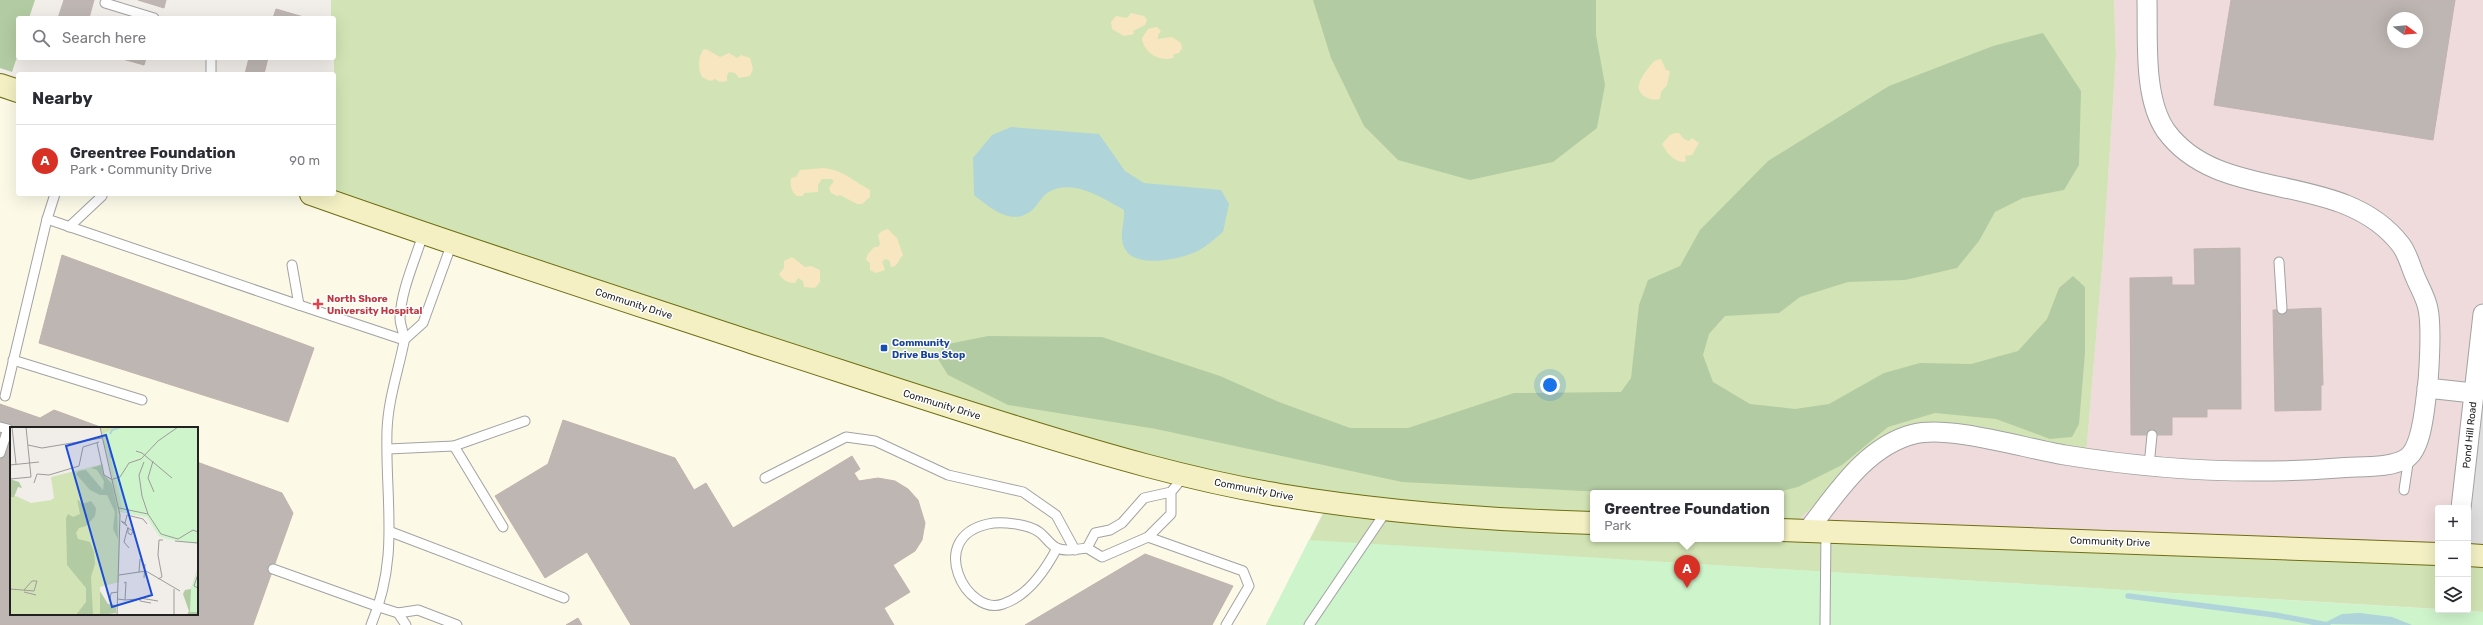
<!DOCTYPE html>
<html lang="en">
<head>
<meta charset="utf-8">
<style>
  :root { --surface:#fff; --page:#f2f2f3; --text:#2b2b33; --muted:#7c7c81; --line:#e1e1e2; --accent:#d93025 }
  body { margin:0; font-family:Rubik,sans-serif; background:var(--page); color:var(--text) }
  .controls { position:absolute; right:12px; bottom:12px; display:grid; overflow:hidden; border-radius:4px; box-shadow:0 4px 16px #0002 }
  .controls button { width:36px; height:36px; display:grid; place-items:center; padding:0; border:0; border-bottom:1px solid var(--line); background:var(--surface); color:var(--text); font:20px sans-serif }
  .compass { position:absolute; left:2387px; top:12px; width:36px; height:36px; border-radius:50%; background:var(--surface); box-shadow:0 4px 16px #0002; rotate:106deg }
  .you { position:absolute; left:1550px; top:385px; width:14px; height:14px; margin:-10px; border:3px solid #fff; border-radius:50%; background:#1a73e8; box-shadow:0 0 0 6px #1a73e833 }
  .badge { display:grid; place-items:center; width:26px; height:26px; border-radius:50%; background:var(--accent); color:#fff; font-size:13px; font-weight:700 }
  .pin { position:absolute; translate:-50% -33px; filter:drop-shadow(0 1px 2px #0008) }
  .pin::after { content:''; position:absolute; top:21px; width:14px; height:12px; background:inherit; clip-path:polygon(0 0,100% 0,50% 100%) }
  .popup { position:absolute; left:1590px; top:490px; width:194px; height:52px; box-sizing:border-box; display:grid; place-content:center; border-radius:4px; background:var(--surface); filter:drop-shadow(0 1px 3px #0005); font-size:13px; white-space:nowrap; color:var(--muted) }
  .popup b { font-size:15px; color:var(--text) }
  .popup::after { content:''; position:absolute; left:50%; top:100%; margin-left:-8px; border:8px solid transparent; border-top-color:var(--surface) }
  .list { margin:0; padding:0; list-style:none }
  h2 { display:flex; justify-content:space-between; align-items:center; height:52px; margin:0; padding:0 16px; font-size:17px }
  h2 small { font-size:13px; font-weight:400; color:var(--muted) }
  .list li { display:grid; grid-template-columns:26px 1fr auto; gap:12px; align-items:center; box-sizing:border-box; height:72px; padding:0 16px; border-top:1px solid var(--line) }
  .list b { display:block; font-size:15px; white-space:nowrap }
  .list p { margin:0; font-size:13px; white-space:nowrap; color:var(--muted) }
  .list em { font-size:13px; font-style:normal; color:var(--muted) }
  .icon { flex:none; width:22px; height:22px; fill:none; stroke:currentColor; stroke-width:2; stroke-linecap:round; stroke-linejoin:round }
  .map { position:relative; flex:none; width:2483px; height:625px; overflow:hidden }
  .search { position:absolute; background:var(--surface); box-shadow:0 4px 16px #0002; left:16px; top:16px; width:320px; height:44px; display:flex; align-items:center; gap:10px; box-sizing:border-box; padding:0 14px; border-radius:4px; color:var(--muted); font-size:15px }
  .panel { position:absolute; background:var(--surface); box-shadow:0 4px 16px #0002; left:16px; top:72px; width:320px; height:124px; border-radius:4px }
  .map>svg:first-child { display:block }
</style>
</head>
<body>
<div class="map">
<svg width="2483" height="625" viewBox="0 0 2483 625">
  <rect width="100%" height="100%" fill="#f1ede9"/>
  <polygon fill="#dfdedf" points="2483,318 2483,556 2468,555 2468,508"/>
  <path fill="#efdbdc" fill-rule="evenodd" d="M2114,0H2483V318L2461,508H2438V554L1788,528L1872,454L1916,432L2086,455L2103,256L2116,56ZM2393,18H2417V42H2393Z"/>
  <path fill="#fcfae7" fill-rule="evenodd" d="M0,93L18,99V194H311L1332,495L1266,625H0ZM11,428H197V614H11Z"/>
  <g fill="#d2e4b5" fill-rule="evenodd">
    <path d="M331,0H2114L2116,56L2103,256L2086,455L1954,431L1872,454L1789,528L2438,553V609L1645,561L1266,625L1332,496L1116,455L334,194C334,134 334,76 334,18H331ZM1593,493H1781V539H1593Z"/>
    <polygon points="2468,555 2483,555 2483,612 2457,610 2468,610"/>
  </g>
  <g fill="#b3cba3">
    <polygon points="0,0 35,0 29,18 18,18 18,54 12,72 0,68"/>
    <polygon points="1313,0 1596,0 1596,35 1605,85 1597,128 1553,162 1470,180 1398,160 1364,126 1331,58"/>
    <polygon points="2043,33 2081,91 2079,165 2064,190 2023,198 1995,212 1979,241 1957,268 1905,280 1848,282 1800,297 1779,313 1725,316 1709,334 1703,355 1713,382 1750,404 1795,409 1829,404 1884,373 1920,363 1971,364 2018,351 2047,319 2059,288 2073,276 2085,287 2085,353 2079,424 2072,437 2050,439 1996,419 1935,413 1888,427 1842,465 1798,487 1774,493 1622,493 1402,482 1156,429 1008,405 948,375 938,359 943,345 988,336 1102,337 1220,376 1279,402 1350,428 1408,428 1514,393 1621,392 1631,378 1639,305 1648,280 1680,266 1700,230 1768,161 1889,86 1993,46"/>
  </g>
  <g fill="#f8e6c0">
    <polygon points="1131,13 1144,16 1147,20 1145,25 1133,31 1134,34 1124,36 1112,29 1111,22 1116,16 1127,18"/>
    <path d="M1157,27L1161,31L1158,35V39L1172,37L1181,43L1182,48L1179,53L1174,54L1173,58C1159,62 1143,52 1142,38L1148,29Z"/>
    <path d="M706,49L720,57L729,53L737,58L741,55L750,58L753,69L750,76L739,78L735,73L729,72L727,75V81L720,82L715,79L710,81L702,77C698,70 698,57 703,50Z"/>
    <path d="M1661,59L1666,70L1670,71L1667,85L1661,92L1660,99C1648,102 1633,93 1641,79C1644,73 1650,66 1654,61Z"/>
    <path d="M1675,133H1679L1684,139L1689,141L1692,138L1699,143L1692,155L1685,156L1686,161L1684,162C1674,162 1666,152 1662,144L1670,135Z"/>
    <path d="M824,168C845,171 853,181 870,190V197L862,204H857L840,195L837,196L831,193L829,188L834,181L831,179H822L818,185V192L804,193L803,196H797C791,192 790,184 791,178L796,177L800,170Z"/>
    <path d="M888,229L897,238L903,255C898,260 899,266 891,267L889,260L885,259L882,262L885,270L876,273L870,270V263L866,260L868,254L874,247H878L880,244L878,235L882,231Z"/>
    <path d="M792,257L805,267L811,266L820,270V282L815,288L804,287L803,281L798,278L795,283C787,283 783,280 779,274L784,268V261Z"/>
  </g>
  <polygon fill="#cef4cc" points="1309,540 2483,612 2483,625 1266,625"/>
  <g fill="#afd4d9">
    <path d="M1011,127L1099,134L1125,171L1144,183L1221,190L1229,204L1223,232C1214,239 1204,249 1193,253C1176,260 1135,268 1125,249C1118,237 1125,223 1124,210C1103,198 1071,177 1047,193C1040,198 1036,209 1028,213C1009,225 988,206 974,195L973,158L992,135Z"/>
    <polygon points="2360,613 2392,617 2412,625 2322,624 2342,614"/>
  </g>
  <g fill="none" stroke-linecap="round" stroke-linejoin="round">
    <polyline stroke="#afd4d9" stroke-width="5.5" points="2128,596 2275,615 2328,625"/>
  </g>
  <g fill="#beb6b2" stroke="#c1b3ad" fill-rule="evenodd">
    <polygon points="64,0 94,0 89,18 58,18"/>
    <polygon points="138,0 166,0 164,8"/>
    <path d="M2231,0H2455L2433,140L2214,105ZM2393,18H2417V42H2393Z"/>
    <polygon points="276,9 307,18 273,18"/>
    <polygon points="119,58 146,58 144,65"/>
    <polygon points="249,58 268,58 264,74 245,74"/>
    <polygon points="2240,248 2241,409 2207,409 2207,417 2172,417 2172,435 2131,435 2130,278 2172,277 2172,285 2195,285 2194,249"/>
    <polygon points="62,255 314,348 288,422 39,343"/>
    <polygon points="2321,308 2323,385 2321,385 2321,410 2275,411 2273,310"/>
    <polygon points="0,404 40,418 54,410 103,428 11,428 11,614 197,614 197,462 282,493 293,513 253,625 0,625"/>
    <polygon points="563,420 675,458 694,490 706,483 733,528 852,456 860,469 854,473 859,481 878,478 895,481 908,489 918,500 925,523 922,540 915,551 893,565 910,592 884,608 894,625 631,625 587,552 545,578 495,496 548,464"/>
    <polygon points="1145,554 1233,586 1212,625 1025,625"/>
    <polygon points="578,618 582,625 566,625"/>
  </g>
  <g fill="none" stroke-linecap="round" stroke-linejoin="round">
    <defs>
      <g id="service">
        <polyline points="105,3 154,18"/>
        <polyline points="211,58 211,74"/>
        <polyline points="55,194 47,219 299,305 292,265"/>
        <polyline points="69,227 102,196"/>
        <polyline points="2279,262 2282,309"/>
        <polyline points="299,305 404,340"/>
        <polyline points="404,340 423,323 452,243"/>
        <polyline points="13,360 142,400"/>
        <polyline points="5,396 47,219"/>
        <polyline points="0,427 8,429 0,453"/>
        <polyline points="454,446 525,421"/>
        <polyline points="388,449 454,446 503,527"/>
        <polyline points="2149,466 2152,435"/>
        <polyline points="765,478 846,437 875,441 948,475 1023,492 1056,515 1075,550"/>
        <polyline points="2404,490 2409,457"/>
        <polyline points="1171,492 1144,498 1122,523 1110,530 1095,533 1087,548 1102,557 1148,537 1171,514 1171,492 1185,475"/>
        <polyline points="391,532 564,598"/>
        <polyline points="1148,537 1243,571 1249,586 1226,625"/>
        <path d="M1057,548C1046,569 1028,596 1003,604C967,617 925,538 988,524C1001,521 1028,524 1039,532C1045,536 1050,545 1057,548C1065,552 1079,549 1087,548"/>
        <polyline points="273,569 379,607 398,613 418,610 457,625"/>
        <polyline points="398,613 406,625"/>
        <path d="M371,625C400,557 385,501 387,431C388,400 398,372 404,342C405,334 400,326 400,318C401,290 415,261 423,234"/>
        <polyline points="1309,625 1387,510"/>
        <polyline points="1825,625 1826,531"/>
      </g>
      <g id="minor">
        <polyline points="2427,388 2473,393"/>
        <polyline points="2461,508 2483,314"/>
        <path d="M1808,530C1837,493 1866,446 1914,434C1950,425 2027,449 2065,455C2156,470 2247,475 2338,468C2359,466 2390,469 2407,458C2421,448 2424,414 2426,398C2429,379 2432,327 2428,309C2426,297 2418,285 2414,274C2410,264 2407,253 2401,245C2342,168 2221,206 2166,131C2143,98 2148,39 2147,0"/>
      </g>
      <g id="secondary">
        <polyline points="0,85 18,91"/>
        <path d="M311,194C457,246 606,294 754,343C841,371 928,400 1015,427C1102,454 1190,480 1280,495C1383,512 1489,520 1593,523"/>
        <polyline points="1781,530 2438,554"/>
        <polyline points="2468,555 2483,556"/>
      </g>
    </defs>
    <use href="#service" stroke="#a2a2a2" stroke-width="11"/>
    <use href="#minor" stroke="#a2a2a2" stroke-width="21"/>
    <use href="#secondary" stroke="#6f6e12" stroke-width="24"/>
    <use href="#service" stroke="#fff" stroke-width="9"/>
    <use href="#minor" stroke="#fff" stroke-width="19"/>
    <use href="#secondary" stroke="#f4f0c4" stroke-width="22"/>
  </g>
  <path fill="#e0444e" stroke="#fff" stroke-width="1.5" d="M316 298h4v4h4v4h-4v4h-4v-4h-4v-4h4z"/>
  <rect fill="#1a4fb4" stroke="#fff" stroke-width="1.5" x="880" y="344" width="8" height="8" rx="2"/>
  <g text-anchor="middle" stroke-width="3" stroke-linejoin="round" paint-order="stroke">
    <g font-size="10" font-weight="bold" fill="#be3a42" stroke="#fff" text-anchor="start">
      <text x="327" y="302">North Shore<tspan x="327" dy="12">University Hospital</tspan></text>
    </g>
    <g font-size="10" fill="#212121" stroke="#fff">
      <text transform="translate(634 303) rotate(18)" y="4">Community Drive</text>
      <text transform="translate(942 404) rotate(17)" y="4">Community Drive</text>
      <text transform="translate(2469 435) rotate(-84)" y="4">Pond Hill Road</text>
      <text transform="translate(1254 489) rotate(11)" y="4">Community Drive</text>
      <text transform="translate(2110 541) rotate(2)" y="4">Community Drive</text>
    </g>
    <g font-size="10" font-weight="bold" fill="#164399" stroke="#fff" text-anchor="start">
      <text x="892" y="346">Community<tspan x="892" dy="12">Drive Bus Stop</tspan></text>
    </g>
  </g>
  <g transform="translate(10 427)">
    <rect width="188" height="188" fill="#f1ede9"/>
    <path d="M90,0H110L95,6L107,58L129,0H188L146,104L137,90L110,85L109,155L90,160V188H0V70L6,69L21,76L41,73L44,71L41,50L93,37L94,48L103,54Z" fill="#d2e4b5"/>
    <path d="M91,38L93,47L102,57L107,80L108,112L103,102L105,85L97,68H90L80,63L66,47L69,44L76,43L93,63L94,54L87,43L81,41ZM0,52L9,55L12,61L8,60L4,70H0ZM67,72L72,77L81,74L86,81L85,89L76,99L69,101L66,106L68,112L80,115L84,125L85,137L81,150L83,188H66L76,175V161L57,138L56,91L58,87L63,90L70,87ZM188,141V188H177L179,184L173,167L175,163L181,162ZM90,164L98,177L106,178V186L90,188Z" fill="#b3cba3"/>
    <path d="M110,0H188V117L157,112L149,109L137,90L113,85L95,6ZM188,141V185H180L181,162Z" fill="#cef4cc"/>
    <path fill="none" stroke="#afd4d9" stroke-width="2" d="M100,7L102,3L111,0M99,18L101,31"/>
    <path fill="none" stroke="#9e9b99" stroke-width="1" d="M2,0L6,37M90,0L110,88L107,188M87,16L94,48L103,53M18,18L32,21L92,11M126,24L132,26L162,51M143,34L138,51L144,65M134,35L129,48L132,69L138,87L151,107L168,112L183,103L188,105M0,38L29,35M0,52L21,50L16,0M103,52L110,50L119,36L131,32L148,14L168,0M24,56L27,47L39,48L69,39L73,20L89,15M109,81L138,87M111,94L115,96L117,99L112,95M115,96L117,88L133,92L137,97M118,100L114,115L119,121M118,101V106L121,108L123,104L118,101M165,114L188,116M129,145L130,132M188,147L184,159L188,161M109,148L136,144L170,164M134,151L135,137M148,152L152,150L148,128L149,113H153M0,162L24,164L27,154H22L14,163M164,162V188M14,165L26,168M108,172L115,173L116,155L114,156M100,173L101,166L108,165M115,173L128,172M141,176L130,174V171L148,174"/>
    <path fill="#1d4ed8" fill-opacity="0.15" stroke="#1d4ed8" stroke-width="2" d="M96,8L142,168L102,180L56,19Z"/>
    <rect width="188" height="188" fill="none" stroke="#212121" stroke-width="2"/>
  </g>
</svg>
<div class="controls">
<button>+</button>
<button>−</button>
<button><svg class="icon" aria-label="layers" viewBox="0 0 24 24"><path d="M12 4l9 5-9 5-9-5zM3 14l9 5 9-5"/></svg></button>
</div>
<svg class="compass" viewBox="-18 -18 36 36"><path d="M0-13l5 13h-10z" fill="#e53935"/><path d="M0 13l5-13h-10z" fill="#7c7c81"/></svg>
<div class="you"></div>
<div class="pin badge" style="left:1687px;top:588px">A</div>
<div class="popup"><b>Greentree Foundation</b>Park</div>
<div class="search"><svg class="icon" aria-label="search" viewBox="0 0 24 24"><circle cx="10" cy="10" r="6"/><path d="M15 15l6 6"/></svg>Search here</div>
<section class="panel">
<h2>Nearby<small></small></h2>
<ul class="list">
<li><span class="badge">A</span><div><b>Greentree Foundation</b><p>Park · Community Drive</p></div><em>90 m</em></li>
</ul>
</section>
</div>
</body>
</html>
